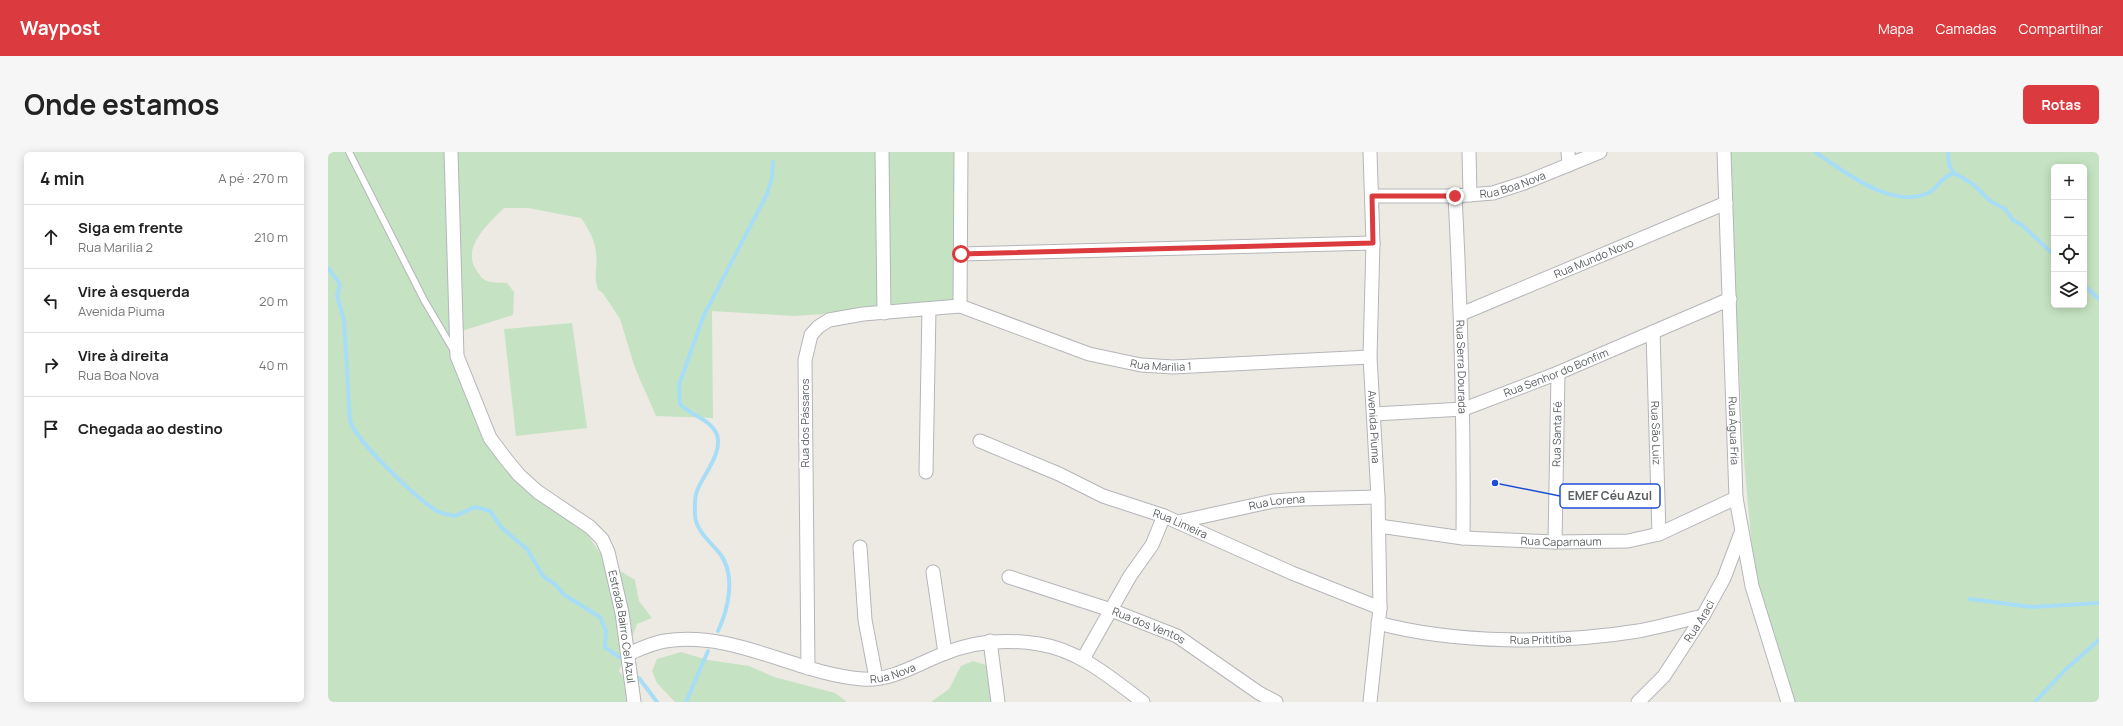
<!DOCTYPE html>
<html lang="pt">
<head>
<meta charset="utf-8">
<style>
  :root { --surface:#fff; --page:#f6f6f6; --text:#222; --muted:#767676; --line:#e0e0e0; --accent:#db3b3f }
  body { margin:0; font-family:Manrope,sans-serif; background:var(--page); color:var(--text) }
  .controls { position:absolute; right:12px; top:12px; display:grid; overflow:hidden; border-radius:6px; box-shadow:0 2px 10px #0003 }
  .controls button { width:36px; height:36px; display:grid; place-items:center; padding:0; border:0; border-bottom:1px solid var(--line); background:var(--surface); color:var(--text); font:20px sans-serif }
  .stop { position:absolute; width:12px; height:12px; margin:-9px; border:3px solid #db3b3f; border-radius:50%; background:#fff }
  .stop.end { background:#db3b3f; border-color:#fff; box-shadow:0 1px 4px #0008 }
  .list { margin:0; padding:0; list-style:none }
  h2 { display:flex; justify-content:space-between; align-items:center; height:52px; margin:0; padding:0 16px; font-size:17px }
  h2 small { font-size:13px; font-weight:400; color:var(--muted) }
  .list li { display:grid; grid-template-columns:26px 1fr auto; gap:12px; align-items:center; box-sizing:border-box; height:64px; padding:0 16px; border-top:1px solid var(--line) }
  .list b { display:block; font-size:15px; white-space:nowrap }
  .list p { margin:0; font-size:13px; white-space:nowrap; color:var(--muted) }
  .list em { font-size:13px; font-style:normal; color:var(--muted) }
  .icon { flex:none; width:22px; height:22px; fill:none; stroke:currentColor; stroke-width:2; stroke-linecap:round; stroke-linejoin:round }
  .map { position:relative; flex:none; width:1771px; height:550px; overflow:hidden; border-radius:6px }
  header { display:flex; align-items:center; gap:24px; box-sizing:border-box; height:56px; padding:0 20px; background:var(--accent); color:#fff }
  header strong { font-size:19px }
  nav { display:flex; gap:22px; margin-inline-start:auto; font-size:14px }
  .intro { display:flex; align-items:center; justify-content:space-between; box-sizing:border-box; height:96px; padding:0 24px }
  h1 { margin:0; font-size:28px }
  .button { padding:10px 18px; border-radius:6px; background:var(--accent); color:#fff; font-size:14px; font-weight:700 }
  main { display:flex; gap:24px; padding:0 24px }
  aside { flex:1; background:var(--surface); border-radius:6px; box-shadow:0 2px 10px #0003 }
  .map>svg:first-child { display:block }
</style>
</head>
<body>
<header>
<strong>Waypost</strong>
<nav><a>Mapa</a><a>Camadas</a><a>Compartilhar</a></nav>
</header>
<div class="intro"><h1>Onde estamos</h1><a class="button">Rotas</a></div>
<main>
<aside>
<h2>4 min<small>A pé · 270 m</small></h2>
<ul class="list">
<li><svg class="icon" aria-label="ahead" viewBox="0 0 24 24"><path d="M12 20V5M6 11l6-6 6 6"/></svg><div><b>Siga em frente</b><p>Rua Marilia 2</p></div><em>210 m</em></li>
<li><svg class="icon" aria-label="left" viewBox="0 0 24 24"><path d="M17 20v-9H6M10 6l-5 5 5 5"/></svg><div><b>Vire à esquerda</b><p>Avenida Piuma</p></div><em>20 m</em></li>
<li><svg class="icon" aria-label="right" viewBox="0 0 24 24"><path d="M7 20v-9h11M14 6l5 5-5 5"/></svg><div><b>Vire à direita</b><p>Rua Boa Nova</p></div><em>40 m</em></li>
<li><svg class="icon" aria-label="arrive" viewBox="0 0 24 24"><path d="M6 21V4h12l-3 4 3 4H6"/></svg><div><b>Chegada ao destino</b></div></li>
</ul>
</aside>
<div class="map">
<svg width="1771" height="550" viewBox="0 0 1771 550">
  <rect width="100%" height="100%" fill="#edeae3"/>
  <g fill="#c5e3c2" fill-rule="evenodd">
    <path d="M0,0H634L635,153L466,164L384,159L385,266L328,264L307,216L292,167L274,140L270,138C265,121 270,116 268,101C267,88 260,76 253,66L200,56H176C161,71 132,96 149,119C152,123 154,127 157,128C165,132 171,130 179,131L186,140L185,163L124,182L160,289L176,317L216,340L255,376L278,410L307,428L311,449L324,466L309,472L291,519L303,535L309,550H0Z"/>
    <path d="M1400,0H1771V550H1467L1426,419L1416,308ZM1726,15H1756V153H1726Z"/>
    <polygon points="244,171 259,276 188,284 176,177"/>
    <polygon points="353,500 380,508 421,514 446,525 507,541 519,550 347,550 329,531 324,519 329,507"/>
    <polygon points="645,509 658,513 663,550 603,550 621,537 633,514"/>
  </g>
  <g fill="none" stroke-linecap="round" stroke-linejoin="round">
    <g stroke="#a8ddf8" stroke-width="4">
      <path d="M1487,0C1516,19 1563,58 1600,41C1611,36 1611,26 1626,21"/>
      <polyline points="1620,0 1621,13 1626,21 1645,32 1662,49 1677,57 1685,68 1694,73 1726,103"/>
      <path d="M0,116L12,132L9,144L16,168L22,269C29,290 89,347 109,359C115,362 121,363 127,364L147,355L162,359L174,376L199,397L215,424L228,433L235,442L272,465L278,479L277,495L291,505"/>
      <polyline points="1756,133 1771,147"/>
      <polyline points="1642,447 1704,455 1771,451"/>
      <path d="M390,479C400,458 408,425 393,403C384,391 368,380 367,363C367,356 366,346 369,339C375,323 395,301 389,283C383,267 363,264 352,252L351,233L375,165L439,42L444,26L445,10"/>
      <polyline points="311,526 329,550"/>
      <polyline points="358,550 380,499"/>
      <polyline points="1707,550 1736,519 1771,488"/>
    </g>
    <defs>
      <polyline id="lane" points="21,0 96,148 126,199"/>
      <g id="street">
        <path id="s1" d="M123,0L129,204L162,286L177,306L191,323L210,340L262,375L274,387L280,400L294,461L306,550"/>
        <polyline points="554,0 556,161"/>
        <path id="s2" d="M1042,0L1045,91L1042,205L1050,345L1052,456L1042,550"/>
        <polyline points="1141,0 1142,43"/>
        <polyline points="1240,0 1241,13"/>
        <path id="s3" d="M1396,0L1408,346L1424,434L1460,550"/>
        <path id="s4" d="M1044,44H1127L1165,41L1196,31L1272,0"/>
        <path id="s5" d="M1127,44C1133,158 1136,272 1135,386"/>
        <polyline points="633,102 1045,91"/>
        <polyline points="632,154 633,0"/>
        <path id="s6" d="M1133,162L1398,51"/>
        <path id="s7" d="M1325,180L1331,382"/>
        <path id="s8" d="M1046,262L1136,257L1230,221L1402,147"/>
        <path id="s9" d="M652,289L731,322L775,344L836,364L964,421L1052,456"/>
        <polyline points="598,320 601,157"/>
        <path id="s10" d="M850,370L945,349L972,347L1050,345"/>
        <path id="s11" d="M1051,374L1135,386L1227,390L1300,389L1331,382L1408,346"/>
        <path id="s12" d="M1227,390L1230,221"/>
        <polyline points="532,395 537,468 548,526"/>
        <polyline points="605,420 617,501"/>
        <path id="s13" d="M681,425L783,458L849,484L931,541L948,550"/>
        <path id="s14" d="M1050,471C1127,492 1231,492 1310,479C1331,475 1353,469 1375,464"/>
        <polyline points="662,489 670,550"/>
        <path id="s15" d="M300,502C312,497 324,491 337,489C406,478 468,522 535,527C564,529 589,512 615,502C645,489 679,487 711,492C751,498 783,526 815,550"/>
        <polyline points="755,507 802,424 824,393 836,364"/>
        <path id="s16" d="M480,516L477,208L483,183L490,175L501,168L535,162L632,154L761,202L813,213L845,215L1042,205"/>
        <path id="s17" d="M1310,550L1336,524L1375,464L1396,426L1413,381"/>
      </g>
    </defs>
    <use href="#lane" stroke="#b4b6ba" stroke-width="8"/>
    <use href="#street" stroke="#b4b6ba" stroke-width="15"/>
    <use href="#lane" stroke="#fff" stroke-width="6"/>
    <use href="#street" stroke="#fff" stroke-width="13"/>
  </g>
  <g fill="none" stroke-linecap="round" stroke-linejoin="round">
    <polyline stroke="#db3b3f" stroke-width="5" points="633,102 1045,91 1044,44 1127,44"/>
  </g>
  <g text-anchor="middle" stroke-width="3.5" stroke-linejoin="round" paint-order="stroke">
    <g font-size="11" fill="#5c6063" stroke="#fff">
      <text dy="4" stroke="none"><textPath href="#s4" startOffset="142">Rua Boa Nova</textPath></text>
      <text dy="4" stroke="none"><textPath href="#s6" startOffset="144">Rua Mundo Novo</textPath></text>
      <text dy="4" stroke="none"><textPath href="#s16" startOffset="700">Rua Marilia 1</textPath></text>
      <text dy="4" stroke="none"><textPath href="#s5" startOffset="171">Rua Serra Dourada</textPath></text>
      <text dy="4" stroke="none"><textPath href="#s8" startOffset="189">Rua Senhor do Bonfim</textPath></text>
      <text transform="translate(477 271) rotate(-90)" y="4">Rua dos Pássaros</text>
      <text dy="4" stroke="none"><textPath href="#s2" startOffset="275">Avenida Piuma</textPath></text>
      <text dy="4" stroke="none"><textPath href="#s3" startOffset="279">Rua Água Fria</textPath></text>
      <text dy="4" stroke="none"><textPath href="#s7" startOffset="101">Rua São Luiz</textPath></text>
      <text dy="4" stroke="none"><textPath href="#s12" startOffset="108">Rua Santa Fé</textPath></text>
      <text dy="4" stroke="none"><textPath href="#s10" startOffset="101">Rua Lorena</textPath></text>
      <text dy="4" stroke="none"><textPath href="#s9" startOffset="217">Rua Limeira</textPath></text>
      <text dy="4" stroke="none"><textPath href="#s11" startOffset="183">Rua Caparnaum</textPath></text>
      <text dy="4" stroke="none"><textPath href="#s17" startOffset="102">Rua Araci</textPath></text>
      <text dy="4" stroke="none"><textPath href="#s1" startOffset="535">Estrada Bairro Cel Azul</textPath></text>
      <text dy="4" stroke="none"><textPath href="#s13" startOffset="148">Rua dos Ventos</textPath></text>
      <text dy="4" stroke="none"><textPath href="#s14" startOffset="164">Rua Prititiba</textPath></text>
      <text dy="4" stroke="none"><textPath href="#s15" startOffset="273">Rua Nova</textPath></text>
    </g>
  </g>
  <path fill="none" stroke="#1d4ed8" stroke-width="1.5" d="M1167 331L1232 344"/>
  <circle fill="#1d4ed8" stroke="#fff" stroke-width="1.5" cx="1167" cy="331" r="4"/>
  <rect fill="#fff" stroke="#1d4ed8" stroke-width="1.5" x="1232" y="332" width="100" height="24" rx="4"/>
  <g font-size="12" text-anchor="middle" font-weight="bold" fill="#5c6063">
    <text x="1282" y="348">EMEF Céu Azul</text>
  </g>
</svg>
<div class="controls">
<button>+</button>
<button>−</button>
<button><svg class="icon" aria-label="locate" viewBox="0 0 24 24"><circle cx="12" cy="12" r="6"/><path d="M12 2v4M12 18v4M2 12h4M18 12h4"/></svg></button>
<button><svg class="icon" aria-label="layers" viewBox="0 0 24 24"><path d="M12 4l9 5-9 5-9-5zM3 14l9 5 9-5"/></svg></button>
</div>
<div class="stop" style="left:633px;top:102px"></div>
<div class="stop end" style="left:1127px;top:44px"></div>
</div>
</main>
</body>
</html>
